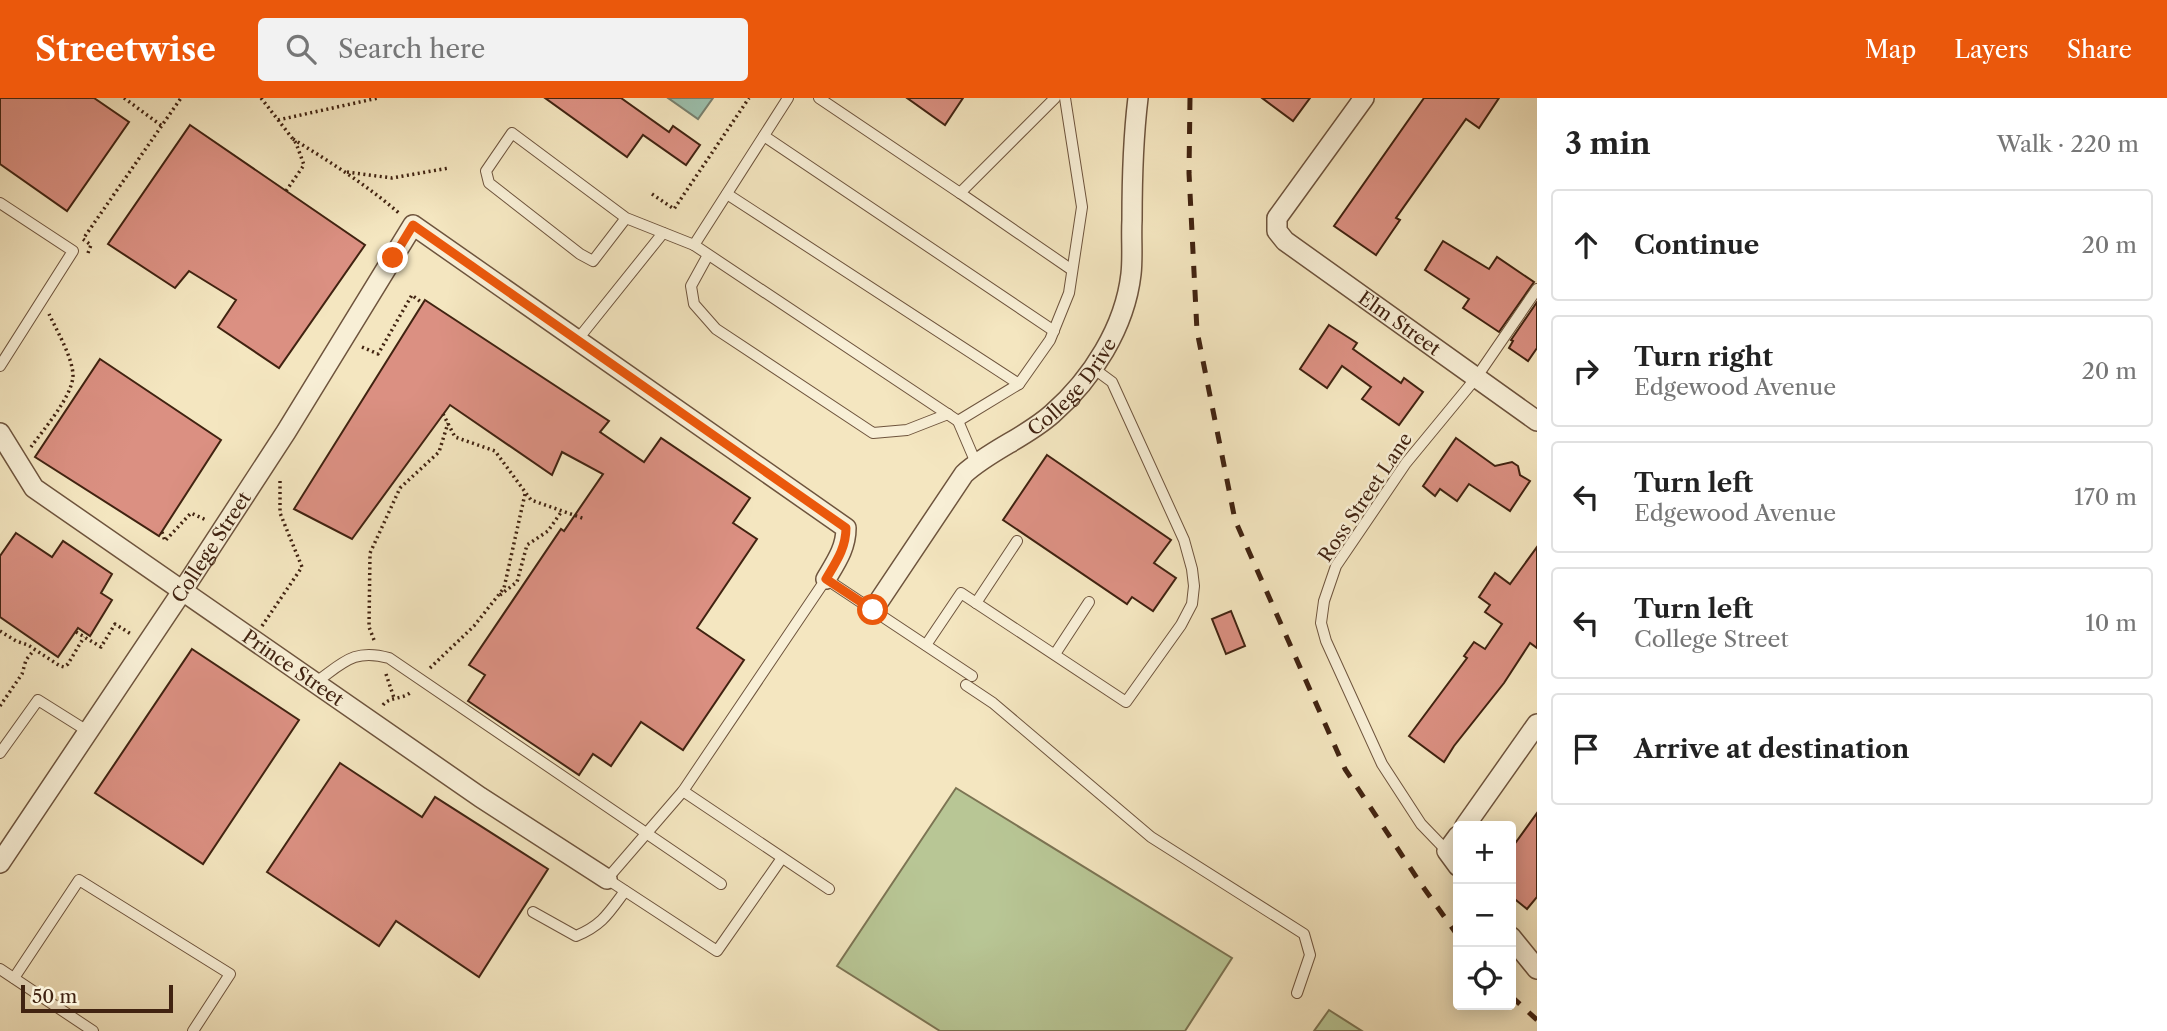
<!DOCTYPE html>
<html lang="en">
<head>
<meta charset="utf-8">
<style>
  :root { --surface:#fff; --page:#f2f2f2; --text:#222; --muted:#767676; --line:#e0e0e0; --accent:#ea580c }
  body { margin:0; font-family:"Libre Caslon Text",serif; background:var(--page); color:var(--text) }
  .controls { position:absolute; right:21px; bottom:21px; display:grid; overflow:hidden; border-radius:7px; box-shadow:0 4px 18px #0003 }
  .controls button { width:63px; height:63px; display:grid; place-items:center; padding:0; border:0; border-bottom:2px solid var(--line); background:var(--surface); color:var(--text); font:35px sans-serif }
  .scale { position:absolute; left:21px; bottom:18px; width:152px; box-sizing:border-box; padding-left:7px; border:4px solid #412311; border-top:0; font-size:19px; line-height:24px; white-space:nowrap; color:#412311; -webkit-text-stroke:5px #f8efd6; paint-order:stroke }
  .stop { position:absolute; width:21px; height:21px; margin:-16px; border:5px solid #ea580c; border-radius:50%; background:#fff }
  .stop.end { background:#ea580c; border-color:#fff; box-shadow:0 2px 7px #0008 }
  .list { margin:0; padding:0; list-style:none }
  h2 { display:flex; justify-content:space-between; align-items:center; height:91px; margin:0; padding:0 28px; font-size:30px }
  h2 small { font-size:23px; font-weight:400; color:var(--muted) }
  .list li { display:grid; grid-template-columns:46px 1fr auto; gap:21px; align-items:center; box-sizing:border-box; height:112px; margin:0 14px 14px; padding:0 14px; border:2px solid var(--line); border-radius:7px }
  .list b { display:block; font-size:26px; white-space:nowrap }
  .list p { margin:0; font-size:23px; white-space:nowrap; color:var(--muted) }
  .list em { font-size:23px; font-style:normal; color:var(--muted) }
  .icon { flex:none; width:38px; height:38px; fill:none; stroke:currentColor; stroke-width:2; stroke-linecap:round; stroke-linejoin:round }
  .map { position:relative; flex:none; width:1537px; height:933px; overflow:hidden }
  header { display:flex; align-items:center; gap:42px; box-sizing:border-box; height:98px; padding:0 35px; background:var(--accent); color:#fff }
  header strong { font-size:33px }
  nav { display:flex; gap:38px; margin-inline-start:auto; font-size:24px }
  .search { width:490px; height:63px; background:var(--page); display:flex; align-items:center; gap:18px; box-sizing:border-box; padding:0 24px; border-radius:7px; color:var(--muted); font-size:26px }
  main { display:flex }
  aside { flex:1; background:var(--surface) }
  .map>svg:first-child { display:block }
</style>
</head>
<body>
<header>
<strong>Streetwise</strong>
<div class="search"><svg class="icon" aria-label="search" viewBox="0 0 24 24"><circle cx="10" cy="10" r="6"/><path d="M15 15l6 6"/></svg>Search here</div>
<nav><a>Map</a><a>Layers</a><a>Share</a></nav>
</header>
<main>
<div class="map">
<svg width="1537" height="933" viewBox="0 0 1537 933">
  <rect width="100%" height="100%" fill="#f4e6c0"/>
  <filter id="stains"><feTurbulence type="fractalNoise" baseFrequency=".00286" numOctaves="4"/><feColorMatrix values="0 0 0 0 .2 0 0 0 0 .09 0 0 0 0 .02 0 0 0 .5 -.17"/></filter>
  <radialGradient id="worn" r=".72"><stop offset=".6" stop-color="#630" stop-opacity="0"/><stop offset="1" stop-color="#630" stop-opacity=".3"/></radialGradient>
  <g fill="#b8c695" stroke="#7c7453" stroke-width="2">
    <polygon points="956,690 1232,860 1185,933 940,933 837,868"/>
    <polygon points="1329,912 1362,933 1314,933"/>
  </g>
  <polygon fill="#9cc0ad" stroke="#78816f" stroke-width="2" points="668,0 713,0 698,21"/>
  <g fill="#db9082" stroke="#412311" stroke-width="2">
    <polygon points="0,0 94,0 129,24 67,113 0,66"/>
    <polygon points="545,0 621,0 669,34 673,28 700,47 686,67 643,37 627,59"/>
    <polygon points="907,0 963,0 945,27"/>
    <polygon points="1262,0 1310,0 1293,23"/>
    <polygon points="1424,0 1499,0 1479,30 1466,21 1396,120 1400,122 1376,157 1334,128"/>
    <polygon points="190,27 365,147 279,270 218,229 236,202 189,173 175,190 108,146"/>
    <polygon points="1443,143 1489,171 1497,159 1534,184 1499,234 1463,210 1469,201 1425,172"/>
    <polygon points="425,202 609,323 600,334 644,364 661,340 750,400 733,425 757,441 697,530 744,562 683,652 641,624 611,668 593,656 579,677 468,603 485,577 469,567 561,431 564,433 603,376 562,354 552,377 450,307 352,441 294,411"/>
    <polygon points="1537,204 1537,250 1528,263 1509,250 1513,243 1511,242"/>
    <polygon points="1329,227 1357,245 1353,251 1401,285 1404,280 1423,294 1399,327 1362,301 1371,289 1342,268 1327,290 1300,271"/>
    <polygon points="100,261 221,342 159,438 35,359"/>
    <polygon points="1456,340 1495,368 1512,364 1518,368 1520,377 1530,383 1510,413 1469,386 1457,403 1440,391 1435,398 1423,388"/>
    <polygon points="1047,357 1171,442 1154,465 1176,480 1153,513 1132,499 1127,506 1003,422"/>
    <polygon points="16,435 52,459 63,443 112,476 101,495 112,502 90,538 78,530 58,559 0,519 0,458"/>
    <polygon points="1537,449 1537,550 1530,545 1504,585 1454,648 1444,664 1409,638 1467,560 1464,558 1474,544 1485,551 1502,526 1485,514 1490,507 1479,499 1495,475 1510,486"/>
    <polygon points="1231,513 1245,548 1226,556 1212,521"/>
    <polygon points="192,551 299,622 203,766 95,695"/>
    <polygon points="340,665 422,719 435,699 548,771 479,879 396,823 379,848 267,774"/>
    <polygon points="1537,715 1537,799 1527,811 1511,798 1511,751"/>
  </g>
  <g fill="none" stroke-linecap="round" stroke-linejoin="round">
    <defs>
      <g id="lane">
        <polyline points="788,0 694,147 958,323 1019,286 1050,242 1069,195 1082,109 1065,0"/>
        <polyline points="819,0 960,95 1055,0"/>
        <polyline points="764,38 1054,233"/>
        <polyline points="960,95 1072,172"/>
        <polyline points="727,96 1019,286"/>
        <polyline points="0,105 73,153 0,268"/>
        <polyline points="626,120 593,163 580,156 489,85 486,73 512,35 626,120 694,147"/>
        <polyline points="708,157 691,188 694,206 716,231 873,335 907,332 948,316"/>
        <polyline points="578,241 663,135"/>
        <polyline points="958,323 976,365"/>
        <polyline points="976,505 1017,443"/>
        <polyline points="926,547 961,495 1126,604 1181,527 1192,506 1194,488 1192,471 1184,442 1112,284 1093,270"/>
        <polyline points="1055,556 1089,504"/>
        <path d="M316,584C343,565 354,550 389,560L721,786"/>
        <polyline points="966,587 993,605 1151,739 1304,836 1310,857 1297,895"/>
        <polyline points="0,655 38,602 89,634"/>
        <polyline points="683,693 829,791"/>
        <polyline points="1447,753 1421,726 1382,666 1326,543 1321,525 1324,503 1336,468 1406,365 1476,280 1537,191"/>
        <polyline points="782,760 717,853 607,781 683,693 826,481 972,578"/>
        <path d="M533,814L576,838C602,827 608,816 625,793"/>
        <polyline points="0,871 93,933"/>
        <polyline points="14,880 79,782 230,876 193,933"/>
      </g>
      <g id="street">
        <path id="s1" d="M1364,0L1277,120V133L1285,143L1537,323"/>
        <path id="s2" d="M0,335L34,390L480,699L607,781"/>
        <path id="s3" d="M873,512L964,376C990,352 1025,340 1052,316C1092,281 1125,229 1131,176C1133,158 1131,140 1132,122C1132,81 1133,41 1138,0"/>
        <polyline points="1465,728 1537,626"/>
        <polyline points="1458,738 1447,753 1458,768"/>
        <path id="s4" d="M0,765L183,492L286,334L413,127L846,430C846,450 836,464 826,481"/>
        <polyline points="1511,839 1537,871"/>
      </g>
    </defs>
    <use href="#lane" stroke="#6e543d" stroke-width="12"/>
    <use href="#street" stroke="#6e543d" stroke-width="22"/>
    <g stroke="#412311" stroke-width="3.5" stroke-dasharray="2 3.5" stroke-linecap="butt">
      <polyline points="124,0 162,28"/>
      <polyline points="261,0 296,45 304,67 286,93"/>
      <polyline points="278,22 378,0"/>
      <path d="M293,41C330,64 367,87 400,116"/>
      <polyline points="347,74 392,80 449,70"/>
      <polyline points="652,96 674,111 749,0"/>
      <polyline points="88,155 91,147 83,141 181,0"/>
      <polyline points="362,249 378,256 412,197 422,205"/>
      <polyline points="443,316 455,339 495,353 531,402 585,421"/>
      <path d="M31,349C43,332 72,299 73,278C73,260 57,233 49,216"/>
      <polyline points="162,434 165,443 191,415 206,422"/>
      <polyline points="500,497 517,484 527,447 548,433 562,413"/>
      <polyline points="262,528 302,469 280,415 280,380"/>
      <polyline points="0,533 16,543 28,547 60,568 64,569 68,566 84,539"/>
      <polyline points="76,534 101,549 115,526 131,536"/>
      <polyline points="374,542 369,529 370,455 400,390 439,354 448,325"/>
      <polyline points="430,570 474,528 504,490 525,396"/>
      <polyline points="386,576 394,600"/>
      <path d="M383,607C390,598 404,602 412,593"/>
      <polyline points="0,608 22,576 26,562 34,552"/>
    </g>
    <use href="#lane" stroke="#f8efd6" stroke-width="10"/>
    <use href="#street" stroke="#f8efd6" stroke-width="19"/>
    <g stroke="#412311" stroke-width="5" stroke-dasharray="12 12" stroke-linecap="butt">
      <polyline points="1190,0 1189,75 1197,233 1235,422 1345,671 1421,786 1458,838"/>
      <polyline points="1511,898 1537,922"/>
    </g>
  </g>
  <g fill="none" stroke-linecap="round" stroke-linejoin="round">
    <path stroke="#ea580c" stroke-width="9" d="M393,160L413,127L846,430C846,450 836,464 826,481L873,512"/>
  </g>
  <g text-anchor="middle" stroke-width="5" stroke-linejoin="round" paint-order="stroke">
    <g font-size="19" fill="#412311" stroke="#f8efd6">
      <text dy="7" stroke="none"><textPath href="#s1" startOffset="315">Elm Street</textPath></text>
      <text dy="7" stroke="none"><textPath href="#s3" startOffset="304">College Drive</textPath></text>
      <text transform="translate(1365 399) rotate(-56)" y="7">Ross Street Lane</text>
      <text dy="7" stroke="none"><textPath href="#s4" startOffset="380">College Street</textPath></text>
      <text dy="7" stroke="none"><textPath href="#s2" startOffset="380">Prince Street</textPath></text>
    </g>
  </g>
  <rect width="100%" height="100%" filter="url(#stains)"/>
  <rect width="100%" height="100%" fill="url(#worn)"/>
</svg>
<div class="controls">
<button>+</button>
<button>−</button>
<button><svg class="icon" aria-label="locate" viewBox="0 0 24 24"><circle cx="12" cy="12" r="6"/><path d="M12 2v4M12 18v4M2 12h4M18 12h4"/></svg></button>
</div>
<div class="scale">50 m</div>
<div class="stop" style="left:873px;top:512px"></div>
<div class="stop end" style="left:393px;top:160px"></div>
</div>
<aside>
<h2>3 min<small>Walk · 220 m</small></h2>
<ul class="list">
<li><svg class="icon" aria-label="ahead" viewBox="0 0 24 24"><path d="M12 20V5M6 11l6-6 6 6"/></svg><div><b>Continue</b></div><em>20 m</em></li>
<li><svg class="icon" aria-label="right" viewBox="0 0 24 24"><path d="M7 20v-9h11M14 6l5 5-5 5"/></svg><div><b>Turn right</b><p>Edgewood Avenue</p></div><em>20 m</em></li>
<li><svg class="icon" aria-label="left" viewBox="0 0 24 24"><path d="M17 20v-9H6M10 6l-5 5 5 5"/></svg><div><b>Turn left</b><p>Edgewood Avenue</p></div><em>170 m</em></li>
<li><svg class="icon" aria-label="left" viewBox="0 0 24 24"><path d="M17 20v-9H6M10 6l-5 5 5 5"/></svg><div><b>Turn left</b><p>College Street</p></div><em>10 m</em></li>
<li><svg class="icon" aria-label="arrive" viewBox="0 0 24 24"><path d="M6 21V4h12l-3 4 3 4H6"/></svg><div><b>Arrive at destination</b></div></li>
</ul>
</aside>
</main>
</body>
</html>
